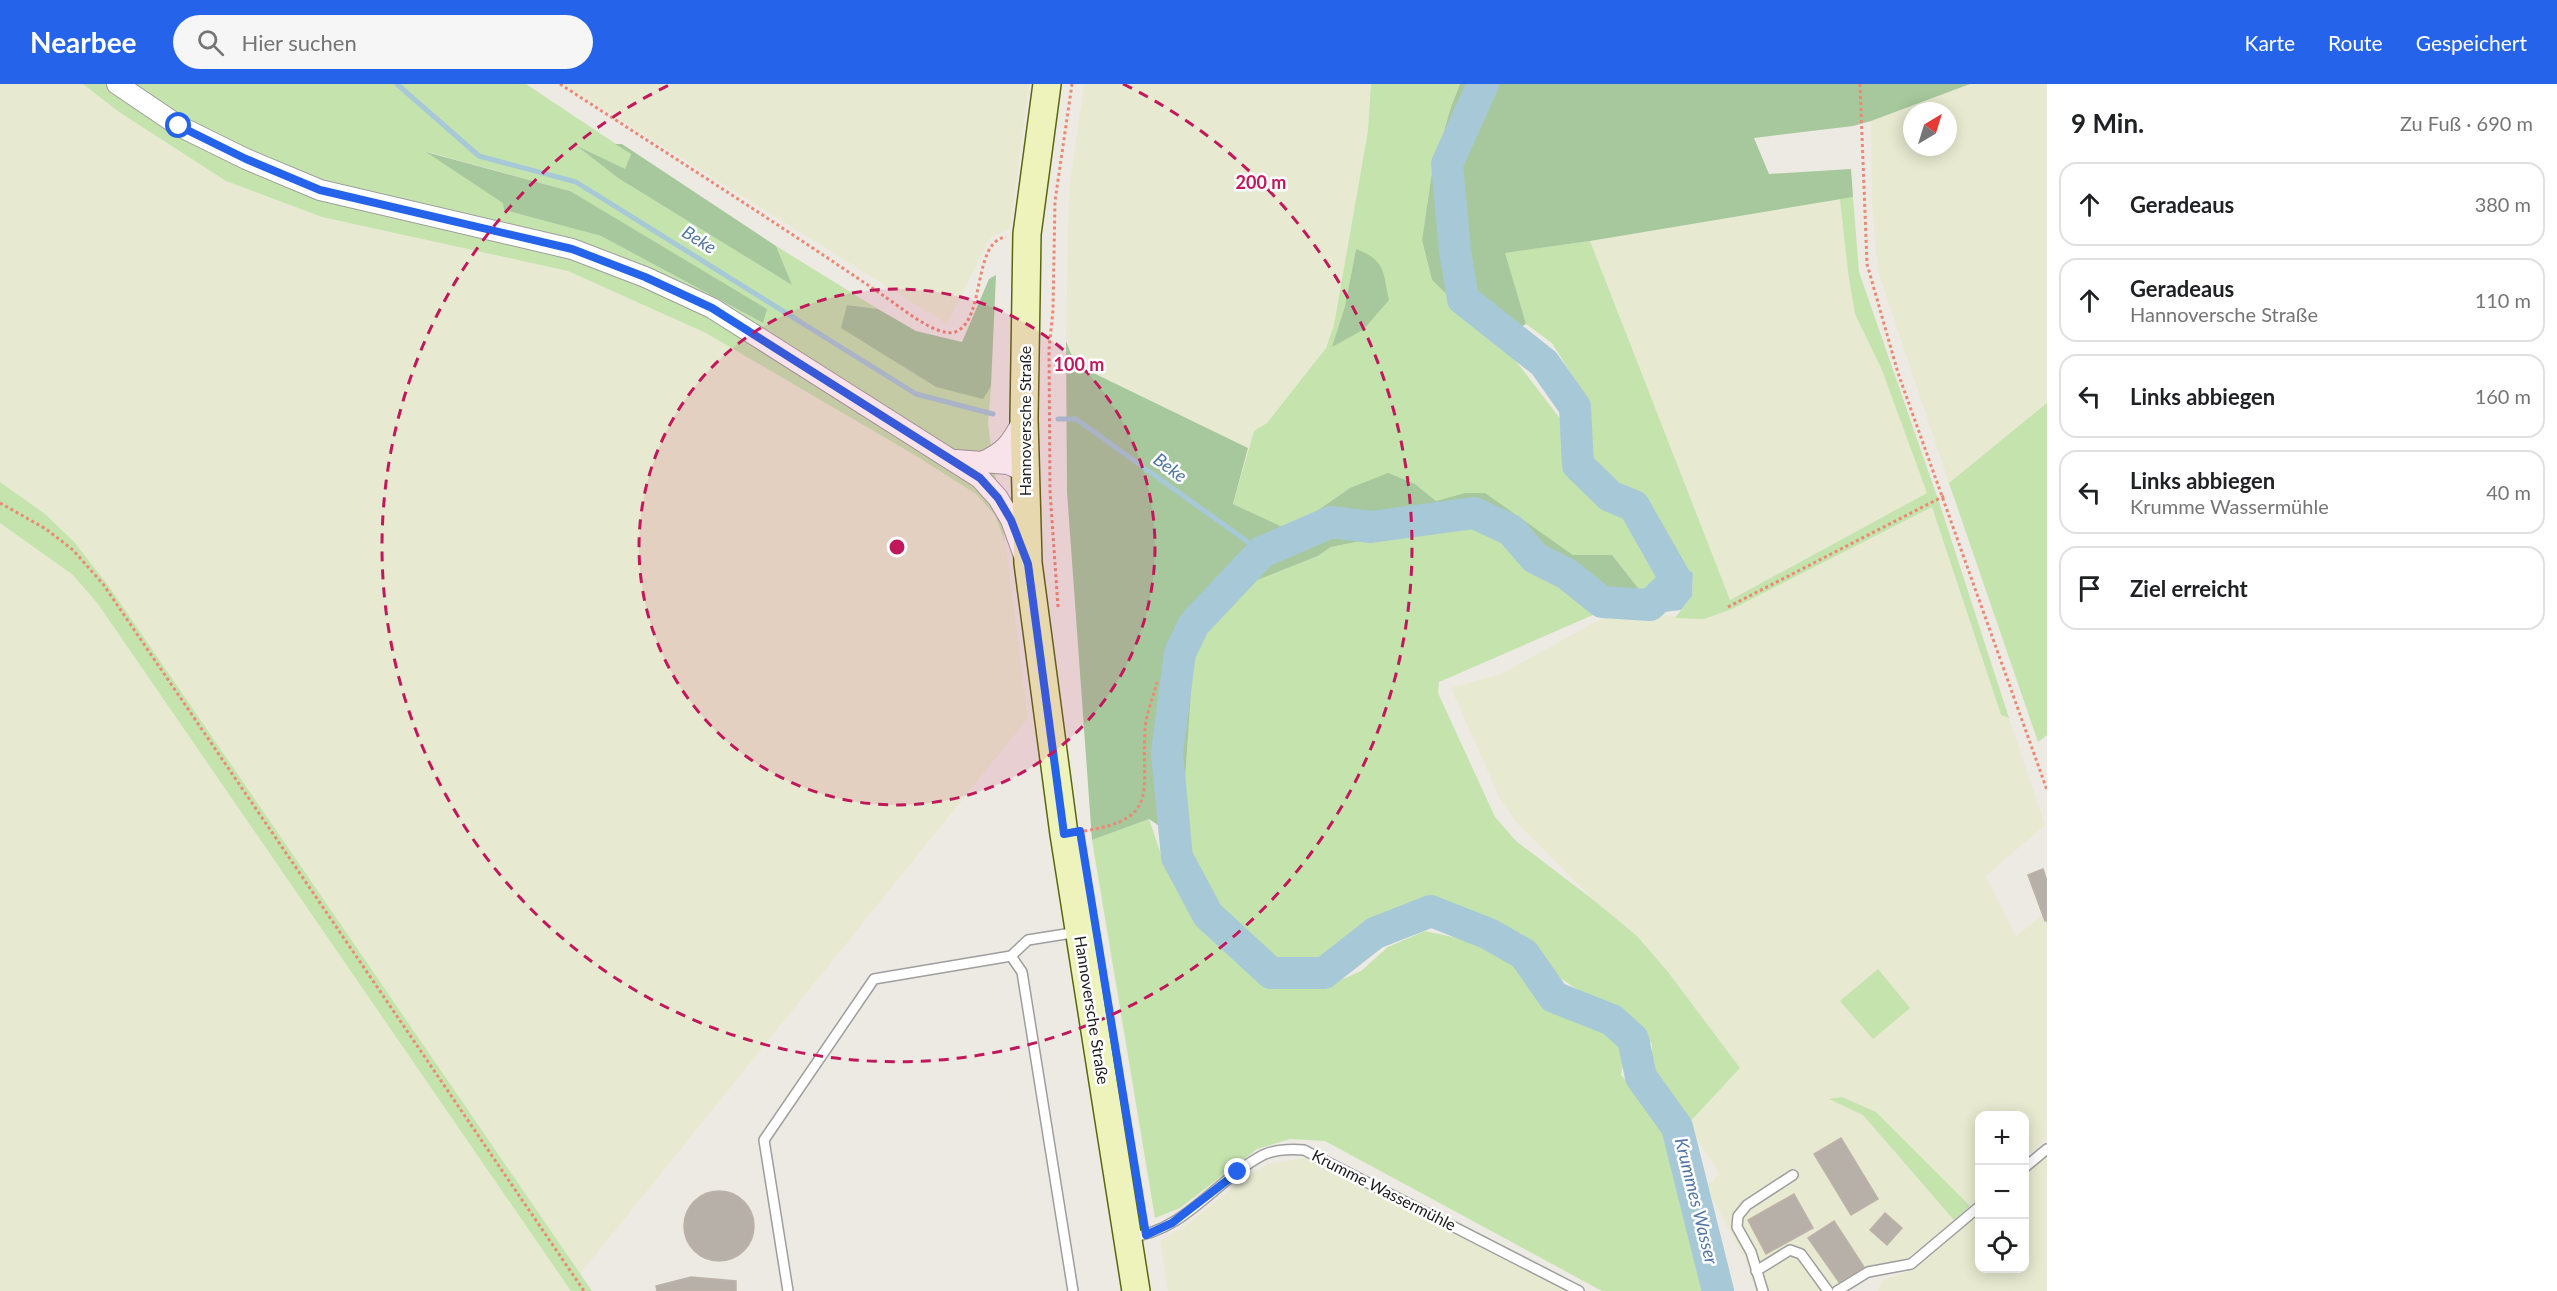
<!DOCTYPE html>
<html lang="de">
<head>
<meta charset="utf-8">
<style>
  :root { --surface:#fff; --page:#f6f6f6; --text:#202124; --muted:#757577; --line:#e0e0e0; --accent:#2563eb }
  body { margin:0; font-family:Lato,sans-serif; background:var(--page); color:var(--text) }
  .controls { position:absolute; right:18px; bottom:18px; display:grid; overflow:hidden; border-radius:12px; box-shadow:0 3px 15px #0003 }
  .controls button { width:54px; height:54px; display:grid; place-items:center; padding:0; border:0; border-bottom:2px solid var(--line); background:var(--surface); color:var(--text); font:30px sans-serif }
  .compass { position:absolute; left:1903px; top:18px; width:54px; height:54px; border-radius:50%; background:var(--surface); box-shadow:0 3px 15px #0003; rotate:38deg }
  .stop { position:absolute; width:18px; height:18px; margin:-14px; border:4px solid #2563eb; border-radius:50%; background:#fff }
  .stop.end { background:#2563eb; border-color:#fff; box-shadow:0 2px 6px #0008 }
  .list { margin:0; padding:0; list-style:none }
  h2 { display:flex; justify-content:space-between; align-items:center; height:78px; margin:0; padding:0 24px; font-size:26px }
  h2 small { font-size:20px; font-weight:400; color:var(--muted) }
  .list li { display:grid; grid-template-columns:39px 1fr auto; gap:18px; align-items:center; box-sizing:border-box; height:84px; margin:0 12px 12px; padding:0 12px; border:2px solid var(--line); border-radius:18px }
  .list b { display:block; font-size:22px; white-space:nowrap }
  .list p { margin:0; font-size:20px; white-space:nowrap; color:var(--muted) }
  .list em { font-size:20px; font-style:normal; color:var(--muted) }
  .icon { flex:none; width:33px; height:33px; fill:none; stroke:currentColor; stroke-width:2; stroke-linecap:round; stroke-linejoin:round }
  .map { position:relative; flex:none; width:2047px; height:1207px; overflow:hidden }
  header { display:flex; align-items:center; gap:36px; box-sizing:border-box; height:84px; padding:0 30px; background:var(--accent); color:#fff }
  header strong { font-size:28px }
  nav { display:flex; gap:33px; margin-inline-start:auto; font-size:21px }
  .search { width:420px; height:54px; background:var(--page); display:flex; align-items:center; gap:15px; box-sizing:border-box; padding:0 21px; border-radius:33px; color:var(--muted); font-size:22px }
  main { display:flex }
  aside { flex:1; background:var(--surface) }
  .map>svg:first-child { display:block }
</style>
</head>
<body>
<header>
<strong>Nearbee</strong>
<div class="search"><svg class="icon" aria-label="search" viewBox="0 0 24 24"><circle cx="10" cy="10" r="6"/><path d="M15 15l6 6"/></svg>Hier suchen</div>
<nav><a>Karte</a><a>Route</a><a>Gespeichert</a></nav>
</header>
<main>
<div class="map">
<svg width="2047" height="1207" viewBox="0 0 2047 1207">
  <rect width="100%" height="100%" fill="#edeae3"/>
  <g fill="#e7ead0" fill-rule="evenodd">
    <polygon points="0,0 83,0 119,28 226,97 322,133 568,187 706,249 913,370 976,410 995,431 1005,458 1028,634 580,1190 110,504 45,430 0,398"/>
    <polygon points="563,0 1029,0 1010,144 990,154 947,240"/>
    <polygon points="1084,0 1371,0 1368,47 1334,241 1326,263 1267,339 1254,347 1248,364 1075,279 1066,257 1069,106"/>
    <path d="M1970,0H2047V319L1949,399L1878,187L1872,122L1871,37ZM1912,27H1948V63H1912Z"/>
    <polygon points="1840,115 1848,188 1855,230 1882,286 1927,409 1729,516 1590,157"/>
    <polygon points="1932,423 2000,630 2009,634 2045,741 1986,792 2016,852 2047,828 2047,1054 2025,1074 2024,1032 1980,1032 1979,1114 1970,1122 1876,1028 1831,1015 1863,1031 1954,1136 1906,1175 1889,1180 1864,1183 1828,1207 1756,1207 1744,1174 1706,1102 1720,1090 1687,1041 1740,984 1668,888 1637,852 1596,818 1516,738 1500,715 1451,604 1501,590 1601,535 1635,528 1704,535 1732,525"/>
    <polygon points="0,439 73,491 98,520 572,1207 0,1207"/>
    <polygon points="2047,1068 2047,1207 1878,1207 1881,1197 1912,1186 1979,1127 1980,1184 2024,1184 2025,1088"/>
    <polygon points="1305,1074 1330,1083 1565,1207 1168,1207 1160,1157 1185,1142 1246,1093 1269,1080"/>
  </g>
  <g fill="#c4e3ad" fill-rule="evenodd">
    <path d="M83,0H526L631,70L625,86L580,64L618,94L791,200L776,162L878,225L847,221L842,244L936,303L982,314L991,302L988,340L1005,458L995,431L976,410L913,370L706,249L568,187L322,133L226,97L119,28ZM428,68L570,107L763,239L601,152L504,126V119Z"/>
    <path d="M1371,0H1460L1451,23L1432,88L1422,156L1432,196L1465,229L1499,255L1565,341L1567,378L1594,416L1630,431L1658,484L1655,508L1642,509L1612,471H1573L1485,410L1465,409L1436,417L1415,400L1350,404L1289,446L1233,420L1254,347L1267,339L1326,264L1334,241L1368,47ZM1356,165L1363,246L1333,262L1345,222Z"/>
    <polygon points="1853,113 1859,188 1941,424 2009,634 2001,631 1932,423 1732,525 1704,535 1675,534 1692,512 1693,489 1673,475 1641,411 1607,395 1587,366 1587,316 1552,259 1526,240 1504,169 1590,157 1730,516 1927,409 1882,286 1855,230 1848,188 1840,115"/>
    <polygon points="2047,319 2047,651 2038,658 1949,399"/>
    <polygon points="0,398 45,430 75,459 110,504 592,1207 571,1207 98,520 73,491 0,439"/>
    <polygon points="1441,441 1477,442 1504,457 1526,481 1545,489 1593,531 1439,598 1438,609 1495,733 1516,757 1596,818 1637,852 1668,888 1740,984 1687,1041 1652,992 1652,960 1633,939 1603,923 1556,891 1539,864 1453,821 1430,819 1372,840 1322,877 1277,879 1221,830 1189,783 1181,757 1194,564 1222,522 1255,497 1318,472 1331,463"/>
    <polygon points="1149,735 1165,782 1185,820 1215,859 1253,892 1292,904 1327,902 1361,887 1388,863 1425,847 1480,859 1518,885 1536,910 1558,923 1592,935 1625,965 1621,991 1668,1047 1691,1164 1706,1207 1602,1207 1325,1057 1290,1055 1257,1065 1180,1124 1155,1134 1092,756"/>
    <polygon points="1878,885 1910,924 1873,955 1840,917"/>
    <polygon points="1842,1013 1876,1028 1970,1122 1954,1136 1863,1031 1829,1015"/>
  </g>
  <g fill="#a6c89c">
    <polygon points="1460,0 1970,0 1871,37 1853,42 1754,54 1769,90 1851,85 1853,113 1590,157 1505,169 1526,240 1499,255 1465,229 1432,196 1422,156 1432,88 1451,23"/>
    <polygon points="615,60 622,60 776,162 792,201 618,94 577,62 625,85 631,70"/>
    <polygon points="426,68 570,107 767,225 763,239 601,152 504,126 503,119"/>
    <path d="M1356,165C1386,176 1383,189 1389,216L1363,246L1332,263L1345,222Z"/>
    <polygon points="996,191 991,302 983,315 936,303 841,244 847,221 878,225 916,247 962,258 989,195"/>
    <polygon points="1066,257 1075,280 1248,364 1233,420 1289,446 1350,404 1388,389 1415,400 1436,417 1465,409 1485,409 1573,471 1612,471 1642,509 1593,531 1545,489 1526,481 1504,457 1477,442 1441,441 1331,463 1318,472 1255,497 1222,522 1194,564 1181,757 1149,735 1092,756 1067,408"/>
  </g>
  <polygon fill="#a7c9d7" points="1665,461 1673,475 1693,489 1692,512 1681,526 1664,528 1642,509 1655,508 1658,484 1651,469"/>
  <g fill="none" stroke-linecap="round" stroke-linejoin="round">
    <g stroke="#a7c9d7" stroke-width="5">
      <polyline points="397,0 479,72 576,98 916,310 993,330"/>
      <polyline points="1058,335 1076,335 1262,468"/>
    </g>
    <polyline stroke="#a7c9d7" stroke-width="32" points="1483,0 1447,80 1455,167 1463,215 1544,279 1575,323 1578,381 1610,412 1634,422 1676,496 1650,521 1602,518 1567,490 1535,474 1511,446 1474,429 1371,443 1331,438 1262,468 1194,540 1180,569 1167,669 1177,773 1208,831 1271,889 1324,889 1375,849 1431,827 1489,850 1524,870 1554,913 1612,936 1633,955 1641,993 1677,1043 1718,1207"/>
  </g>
  <g fill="#b6b0a9" stroke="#bdb2a7" stroke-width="1.5">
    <polygon points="2043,785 2047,797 2047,837 2045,837 2028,791"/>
    <polygon points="1841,1054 1878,1115 1851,1131 1814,1070"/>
    <circle cx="719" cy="1142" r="35"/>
    <polygon points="1794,1110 1813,1144 1766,1170 1748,1136"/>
    <polygon points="1885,1129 1902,1144 1887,1161 1870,1146"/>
    <polygon points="1834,1137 1864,1183 1839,1198 1808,1154"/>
    <polygon points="691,1193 736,1197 736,1207 657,1207 656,1202"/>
  </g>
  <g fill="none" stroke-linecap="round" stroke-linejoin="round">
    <defs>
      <g id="service">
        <polyline points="1011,872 1022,888 1073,1207"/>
        <polyline points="2024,1084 2047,1065"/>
        <path d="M1130,1153C1184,1148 1217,1095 1263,1071C1276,1065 1291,1065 1304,1066L1579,1207"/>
        <polyline points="1756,1187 1790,1166 1801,1170 1828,1207"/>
        <polyline points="788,1207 764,1056 874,895 1011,872 1028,856 1078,848"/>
        <polyline points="1763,1207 1751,1168 1737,1143 1738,1132 1747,1121 1793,1091"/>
        <polyline points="1837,1207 1868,1188 1911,1180 1980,1122"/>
      </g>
      <g id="minor">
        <polyline points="117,0 179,42 246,75 320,106 572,165 645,193 712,224 980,394 998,414 1011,436 1023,469"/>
        <polyline points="956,376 1008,380 1024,387"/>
        <path d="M982,378C1007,367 1011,358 1024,335"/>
      </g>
      <polyline id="secondary" points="1047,0 1027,150 1024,335 1028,479 1064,750 1136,1207"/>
    </defs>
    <use href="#service" stroke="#9e9e9e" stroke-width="12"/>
    <use href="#minor" stroke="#9e9e9e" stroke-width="22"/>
    <use href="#secondary" stroke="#59680f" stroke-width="30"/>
    <g stroke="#ec8975" stroke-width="3" stroke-dasharray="3 3" stroke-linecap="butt">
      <path d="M560,0C668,70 777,139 884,212C899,222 937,254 955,248C986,237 972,157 1006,153"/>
      <polyline points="1860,0 1867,180 1898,289 2047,706"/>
      <polyline points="0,419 46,445 73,466 103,500 584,1207"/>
      <polyline points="1058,523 1050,407 1049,265 1053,226 1055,117 1072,0"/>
      <polyline points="1728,523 1944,412"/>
      <path d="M1084,747C1161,735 1141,707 1145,648C1145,632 1153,614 1157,598"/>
    </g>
    <use href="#service" stroke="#fff" stroke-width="9"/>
    <use href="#minor" stroke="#fff" stroke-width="20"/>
    <use href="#secondary" stroke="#edf3bb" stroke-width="27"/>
  </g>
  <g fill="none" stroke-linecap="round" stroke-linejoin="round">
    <polyline stroke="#2563eb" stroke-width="8" points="179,42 246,75 320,106 572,165 645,193 712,224 980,394 998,414 1011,436 1028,480 1064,750 1080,747 1146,1151 1172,1139 1238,1088"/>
  </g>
  <circle cx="897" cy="463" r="258" fill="#c2185b" fill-opacity=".12"/>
  <g fill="none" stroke="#c2185b" stroke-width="3" stroke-dasharray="10 8">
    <circle cx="897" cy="463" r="258"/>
    <path d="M1123 0A515 515 0 1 1 671 0"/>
  </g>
  <g text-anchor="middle" stroke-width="5" stroke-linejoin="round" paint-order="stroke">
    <g font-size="16" fill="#1d1d1d" stroke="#fff">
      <text transform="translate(1025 337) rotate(-90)" y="6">Hannoversche Straße</text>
      <text transform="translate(1092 926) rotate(81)" y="6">Hannoversche Straße</text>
      <text transform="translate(1384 1106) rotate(27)" y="6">Krumme Wassermühle</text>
    </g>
    <g font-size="18" font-style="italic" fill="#5276a3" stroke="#fff">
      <text transform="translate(699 156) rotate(32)" y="6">Beke</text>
      <text transform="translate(1170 384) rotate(36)" y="6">Beke</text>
      <text transform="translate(1696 1117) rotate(76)" y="6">Krummes Wasser</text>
    </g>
  </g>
  <circle cx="897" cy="463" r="9" fill="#c2185b" stroke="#fff" stroke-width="3"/>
  <g font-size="18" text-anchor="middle" font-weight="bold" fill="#c2185b" stroke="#fff" stroke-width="5" stroke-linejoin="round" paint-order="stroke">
    <text x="1261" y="105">200 m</text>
    <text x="1079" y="287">100 m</text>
  </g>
</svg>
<div class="controls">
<button>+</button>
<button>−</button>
<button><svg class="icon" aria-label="locate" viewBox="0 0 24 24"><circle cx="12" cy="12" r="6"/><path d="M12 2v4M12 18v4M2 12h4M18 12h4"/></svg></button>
</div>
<svg class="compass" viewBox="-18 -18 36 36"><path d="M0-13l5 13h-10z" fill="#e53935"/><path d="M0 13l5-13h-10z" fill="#757577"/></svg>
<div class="stop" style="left:179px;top:42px"></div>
<div class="stop end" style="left:1238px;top:1088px"></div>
</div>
<aside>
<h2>9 Min.<small>Zu Fuß · 690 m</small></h2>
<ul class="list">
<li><svg class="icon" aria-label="ahead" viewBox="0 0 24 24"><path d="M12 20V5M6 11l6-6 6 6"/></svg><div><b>Geradeaus</b></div><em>380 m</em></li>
<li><svg class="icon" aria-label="ahead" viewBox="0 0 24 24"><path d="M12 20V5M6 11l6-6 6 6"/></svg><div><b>Geradeaus</b><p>Hannoversche Straße</p></div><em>110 m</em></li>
<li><svg class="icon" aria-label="left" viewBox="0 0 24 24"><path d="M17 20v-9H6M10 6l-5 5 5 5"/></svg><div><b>Links abbiegen</b></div><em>160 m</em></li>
<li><svg class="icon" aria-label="left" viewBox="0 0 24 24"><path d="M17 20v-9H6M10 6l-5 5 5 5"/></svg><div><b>Links abbiegen</b><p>Krumme Wassermühle</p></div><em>40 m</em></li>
<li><svg class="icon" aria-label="arrive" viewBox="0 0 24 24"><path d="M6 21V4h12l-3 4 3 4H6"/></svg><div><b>Ziel erreicht</b></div></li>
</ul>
</aside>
</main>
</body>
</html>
